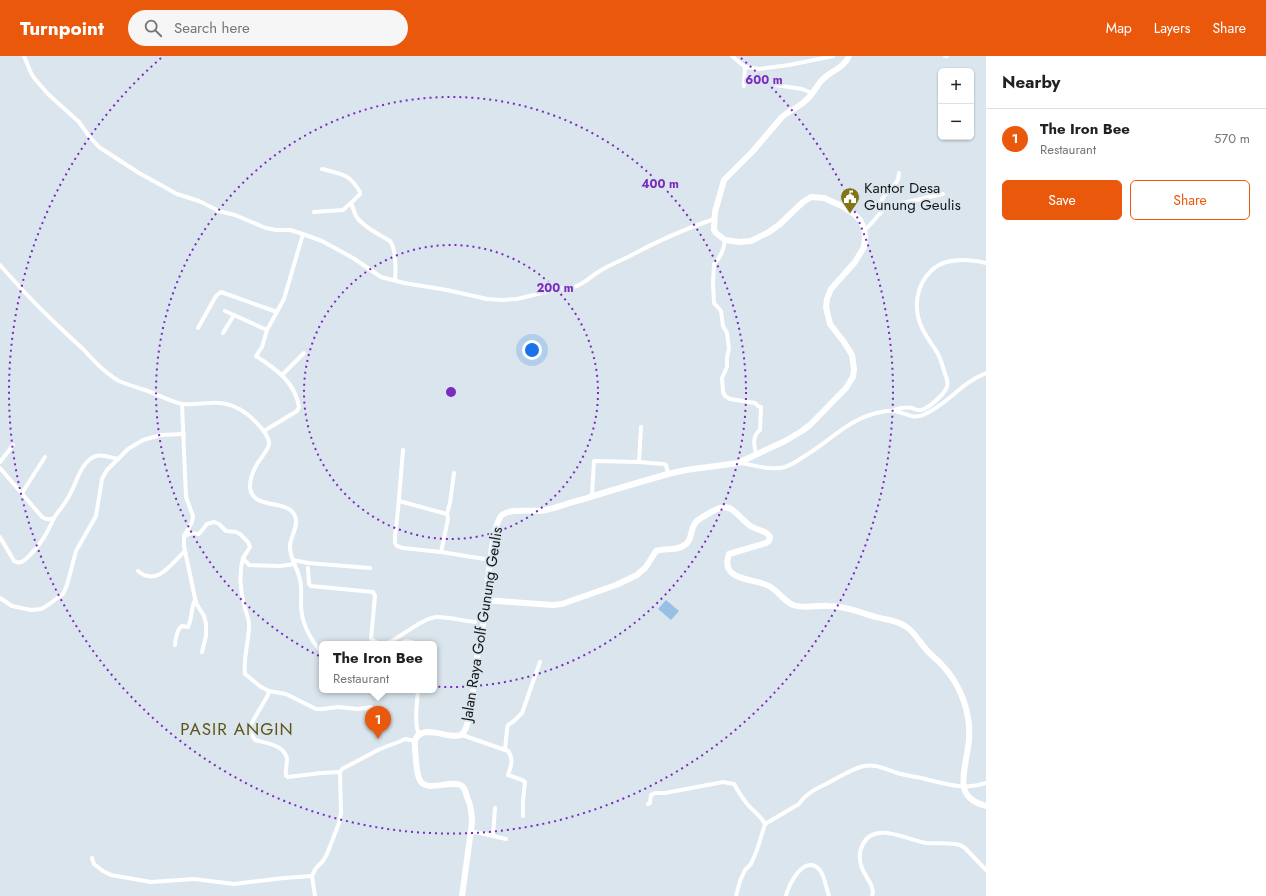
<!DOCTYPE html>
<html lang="en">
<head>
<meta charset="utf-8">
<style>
  :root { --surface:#fff; --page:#f6f6f6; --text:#202124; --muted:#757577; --line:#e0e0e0; --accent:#ea580c }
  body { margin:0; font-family:Jost,sans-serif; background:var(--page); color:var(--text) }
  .controls { position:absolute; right:12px; top:12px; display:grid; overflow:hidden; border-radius:6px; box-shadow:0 1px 3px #0004 }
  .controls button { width:36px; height:36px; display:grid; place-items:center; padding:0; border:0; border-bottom:1px solid var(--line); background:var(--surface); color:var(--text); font:20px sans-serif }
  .you { position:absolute; left:532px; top:294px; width:14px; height:14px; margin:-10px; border:3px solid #fff; border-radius:50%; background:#1a73e8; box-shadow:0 0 0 6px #1a73e833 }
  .badge { display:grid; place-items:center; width:26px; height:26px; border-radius:50%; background:var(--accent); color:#fff; font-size:13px; font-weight:700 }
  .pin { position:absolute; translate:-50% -33px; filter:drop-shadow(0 1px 2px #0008) }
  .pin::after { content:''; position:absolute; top:21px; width:14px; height:12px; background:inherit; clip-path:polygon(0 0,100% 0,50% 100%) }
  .popup { position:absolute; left:319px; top:585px; width:118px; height:52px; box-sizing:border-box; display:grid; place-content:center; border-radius:6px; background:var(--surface); filter:drop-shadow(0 1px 3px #0005); font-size:13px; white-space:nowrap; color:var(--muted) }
  .popup b { font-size:15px; color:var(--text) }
  .popup::after { content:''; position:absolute; left:50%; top:100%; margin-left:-8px; border:8px solid transparent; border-top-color:var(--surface) }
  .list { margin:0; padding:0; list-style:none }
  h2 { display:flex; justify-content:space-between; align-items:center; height:52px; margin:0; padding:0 16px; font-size:17px }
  h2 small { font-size:13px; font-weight:400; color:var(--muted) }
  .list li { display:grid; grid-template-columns:26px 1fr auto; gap:12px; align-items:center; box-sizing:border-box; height:60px; padding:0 16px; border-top:1px solid var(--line) }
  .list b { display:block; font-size:15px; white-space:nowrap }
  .list p { margin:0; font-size:13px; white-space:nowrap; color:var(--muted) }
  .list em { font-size:13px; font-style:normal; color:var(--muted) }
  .actions { display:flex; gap:8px; padding:12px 16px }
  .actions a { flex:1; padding:9px 0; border:1px solid var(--accent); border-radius:6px; text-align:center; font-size:14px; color:var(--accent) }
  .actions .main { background:var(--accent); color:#fff }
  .icon { flex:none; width:22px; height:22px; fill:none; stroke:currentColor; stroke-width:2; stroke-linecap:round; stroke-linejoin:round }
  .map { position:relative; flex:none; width:986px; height:840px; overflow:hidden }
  header { display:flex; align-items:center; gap:24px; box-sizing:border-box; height:56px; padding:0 20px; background:var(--accent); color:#fff }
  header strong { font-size:19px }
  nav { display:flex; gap:22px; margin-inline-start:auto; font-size:14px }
  .search { width:280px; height:36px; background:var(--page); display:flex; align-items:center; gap:10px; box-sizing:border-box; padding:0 14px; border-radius:22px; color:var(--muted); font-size:15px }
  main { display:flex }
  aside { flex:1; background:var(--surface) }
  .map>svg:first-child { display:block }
</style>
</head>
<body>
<header>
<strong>Turnpoint</strong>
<div class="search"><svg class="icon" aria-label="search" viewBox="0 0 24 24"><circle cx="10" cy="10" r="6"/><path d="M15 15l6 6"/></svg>Search here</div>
<nav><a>Map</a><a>Layers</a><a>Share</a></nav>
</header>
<main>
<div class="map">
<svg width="986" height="840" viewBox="0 0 986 840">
  <rect width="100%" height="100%" fill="#dae5ed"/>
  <polygon fill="#9abfe4" points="666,544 679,555 671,564 658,553"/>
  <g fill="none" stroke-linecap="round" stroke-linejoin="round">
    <g stroke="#fff" stroke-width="4">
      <path d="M24,0L31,17L35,23L48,38L79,66L89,80L99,91L139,117L177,138L199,145L219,155L235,159L266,172L276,174H290L303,178L322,185L353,202L381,221L404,227L447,234L487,243L502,244L517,243L562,232C577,235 588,222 600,215C609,209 620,205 630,200C657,185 685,173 714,163"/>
      <polyline points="732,0 745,11 759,13 789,9 833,0"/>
      <polyline points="945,0 947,0"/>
      <polyline points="776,29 802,33 812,37"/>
      <polyline points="744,30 745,11"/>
      <path d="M322,113C341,118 349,117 360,136V138L351,147C353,151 354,156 356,160C362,170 380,179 390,185C396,193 396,214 395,224"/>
      <polyline points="314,156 343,154 351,147"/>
      <path d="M880,158C878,133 899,135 899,117"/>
      <path d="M864,174C874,168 878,155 889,150L943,138"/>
      <path d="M725,184C724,194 721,201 714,208L713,227L714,247L721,255L723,270L727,277L729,293L727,301V311L722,322L723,336L725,340L730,343L755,347L758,350L761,351L760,374C752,380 754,389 756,398"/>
      <path d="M0,209C16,227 31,244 48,260C59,271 71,282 83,293C94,305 105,317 119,325C128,329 136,331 145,334C157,338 169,345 182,348C190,349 200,347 209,347C233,345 248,356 263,374C266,378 269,383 269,388C269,392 264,397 262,401C255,410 250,420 250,431C252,455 288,442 295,460C299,469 291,480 290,489C289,502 298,512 300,524C302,532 301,540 301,548C301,567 310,583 322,597"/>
      <polyline points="225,255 267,274"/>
      <polyline points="198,272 216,240 221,236 277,256"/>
      <polyline points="223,277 234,259"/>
      <polyline points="282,319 304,297"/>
      <polyline points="182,348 186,441 193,460 192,466 184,480 184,490 196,547 204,560 206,568 206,580 202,596"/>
      <path d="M894,354C900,352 906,351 912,352C915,353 918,355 921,354C928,353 943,339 946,333C949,328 947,322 945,318C943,311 941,304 938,298C933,289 926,281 922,272C913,253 916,229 931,215C945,201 968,203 986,207"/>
      <path d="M264,375L297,355L299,351C295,326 276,313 256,300L262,291L267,274L284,243L303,178"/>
      <polyline points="403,394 398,454 395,480 395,487 397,490 403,492 441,496 491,504"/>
      <polyline points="0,406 13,389"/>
      <polyline points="639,406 641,371"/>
      <path d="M740,407C755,409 770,415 785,411C794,408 803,401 811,396C831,383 850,364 873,358C880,356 888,354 894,355C905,356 912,364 923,359C947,349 962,326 986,317"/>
      <path d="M0,412L42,461C46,464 49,464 54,462C59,454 66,447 70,438C77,426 81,405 96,400C104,398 111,402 118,403"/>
      <polyline points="22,437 45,401"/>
      <polyline points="592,440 594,405 639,406 664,408 666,409 668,418"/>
      <polyline points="399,445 447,458 448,463 441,496"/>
      <polyline points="447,458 450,447 454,417"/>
      <polyline points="185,480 191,477 199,478 207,468 214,466 219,468 226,475 236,476 240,478 248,486 250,491 243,502 249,509 280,510 295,508"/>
      <path d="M0,481L14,505C21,509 25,504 30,499C42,487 47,477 54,462"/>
      <path d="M243,502C239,516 240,534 244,548C245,555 249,562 249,569C249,586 243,602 245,618L261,631L269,635L286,638L316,653H322L338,651L358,653L371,651"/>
      <polyline points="293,504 308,507 370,512"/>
      <polyline points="308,512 309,528 311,530 373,536 375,540 371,583 379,588"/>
      <path d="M138,515C157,531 171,508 185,495"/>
      <polyline points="0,542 12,550 31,554 41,553 48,549 63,538 67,529 76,495 96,460 102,423 107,414 128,393 143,384 161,379 184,378"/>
      <path d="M386,588C400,582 423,561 438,561C450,561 463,565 475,566"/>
      <path d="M400,588C405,584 411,585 417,588"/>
      <path d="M175,589C175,585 177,573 182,570C182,570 188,571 188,571C192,563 191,554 194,546L196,545"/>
      <path d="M418,634C417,647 414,667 419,679"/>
      <path d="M269,635L268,639L250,670L249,674L255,684C266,687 285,689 287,703C287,709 285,714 286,720L288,721L321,717L340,716L342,713L380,693L401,685L405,683L415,685"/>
      <path d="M462,679L508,695C514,703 511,710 508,719L522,724L525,726L523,745V760"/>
      <polyline points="505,694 507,673 508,669 514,665 522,657 540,606"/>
      <path d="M648,748L650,747L651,739L655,737H665L723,726L734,728C738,735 743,743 748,749C754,756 761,760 765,768L757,794L751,808L745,814L740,825L736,840"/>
      <path d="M765,768L799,748C806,737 818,732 828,727C840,721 851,713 864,710C876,708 886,713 897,717C904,719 913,720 921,722C943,727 963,735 986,727"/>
      <polyline points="471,775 506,783"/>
      <polyline points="493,780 495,752"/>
      <polyline points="92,802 94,808 103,815 111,819 151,826 194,823 234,828 284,822 312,820"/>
      <polyline points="315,840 312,820 316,812 323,805 327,798 339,767 341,757 340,716"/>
      <path d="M786,840C788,829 804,798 819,813C825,820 826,832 829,840"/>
      <path d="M872,840C876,831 865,821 862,812C859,804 859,795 863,788C875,765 908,784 926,787C937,788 949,786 960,789L965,792L986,814"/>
    </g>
    <g stroke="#fff" stroke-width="6">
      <path d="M486,545H498L553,549L562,548L616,529L637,519L646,511L656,495C664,492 676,495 683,490C692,486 690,476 694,469C696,464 704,460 708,458C731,443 733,456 749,469C755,474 767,474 770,481L769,485L766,487L729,498C719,526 755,522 769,530C778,535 784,545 793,549C805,553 817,549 829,550C847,550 860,557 876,561C886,564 896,564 905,570C914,575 918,584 925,592C930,599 937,603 942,609C961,629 971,657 969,684C968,696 961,722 964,732C967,743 976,747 986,750"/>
      <path d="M462,840L472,767C472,758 471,749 467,741C466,737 465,732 462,730C452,723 429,736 421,726C417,721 417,712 416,706C416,699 414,691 415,685C420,665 453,686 462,678C466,675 467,669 468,665C473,644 474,623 477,602C479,587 483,572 485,557C487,540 491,468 502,459C512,451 533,457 546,454C559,451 571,446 584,443C612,434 640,426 668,418L686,414L738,407L785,385L802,375L810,369L846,332L853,321L854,313L852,299L844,286L830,268L826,251L827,243L831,233L855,206L864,191L865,181L864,172L860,164L854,158L842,150L824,142L811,141L803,146L780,168L769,176L751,185L739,186L725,184L716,177L714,174L715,156L724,124L753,95L781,62C788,55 798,52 805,45C813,39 816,30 823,23C831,15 845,11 849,0"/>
    </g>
  </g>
  <g fill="none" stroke="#7b2cbf" stroke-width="2" stroke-dasharray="2 4">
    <circle cx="451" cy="336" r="147"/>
    <circle cx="451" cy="336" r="295"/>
    <path d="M741 2A442 442 0 1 1 161 2"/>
  </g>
  <defs>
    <symbol id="civic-pin" viewBox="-11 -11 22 30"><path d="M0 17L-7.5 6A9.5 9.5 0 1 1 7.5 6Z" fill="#837416" stroke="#dae5ed"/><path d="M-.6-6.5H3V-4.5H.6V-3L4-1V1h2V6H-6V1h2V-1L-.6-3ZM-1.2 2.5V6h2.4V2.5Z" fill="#fff"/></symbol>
  </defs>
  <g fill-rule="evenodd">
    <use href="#civic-pin" x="839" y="130" width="22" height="30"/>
  </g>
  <g text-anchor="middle" stroke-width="3.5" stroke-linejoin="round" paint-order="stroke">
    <g font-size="15" fill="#14181a" stroke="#dae5ed" text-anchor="start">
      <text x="864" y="137">Kantor Desa<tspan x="864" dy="17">Gunung Geulis</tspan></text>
    </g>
    <g font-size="15" fill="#14181a" stroke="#dae5ed">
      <text transform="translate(482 568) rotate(-81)" y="5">Jalan Raya Golf Gunung Geulis</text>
    </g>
    <g font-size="17" letter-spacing="1" fill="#5e5416" stroke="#dae5ed">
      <text x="237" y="679">PASIR ANGIN</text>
    </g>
  </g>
  <circle cx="451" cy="336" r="6" fill="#7b2cbf" stroke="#dae5ed" stroke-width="2"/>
  <g font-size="12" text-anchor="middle" font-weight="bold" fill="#7b2cbf" stroke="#dae5ed" stroke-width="3.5" stroke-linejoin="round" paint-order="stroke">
    <text x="764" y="28">600 m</text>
    <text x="660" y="132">400 m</text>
    <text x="555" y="236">200 m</text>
  </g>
</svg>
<div class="controls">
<button>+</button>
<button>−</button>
</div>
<div class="you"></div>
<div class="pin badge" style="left:378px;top:683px">1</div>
<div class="popup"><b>The Iron Bee</b>Restaurant</div>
</div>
<aside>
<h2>Nearby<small></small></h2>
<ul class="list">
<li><span class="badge">1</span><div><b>The Iron Bee</b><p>Restaurant</p></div><em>570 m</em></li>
</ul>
<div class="actions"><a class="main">Save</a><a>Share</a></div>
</aside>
</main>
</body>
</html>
